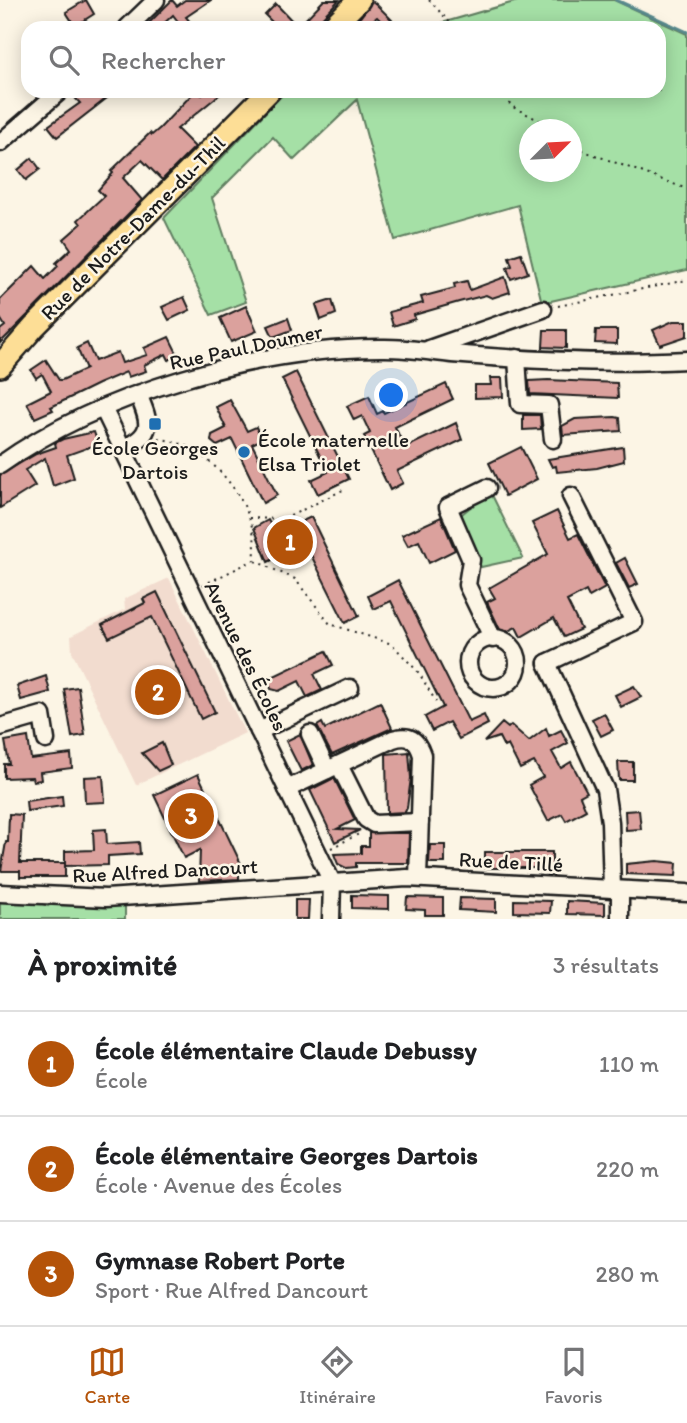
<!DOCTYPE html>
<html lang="fr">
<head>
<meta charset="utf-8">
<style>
  :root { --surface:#fff; --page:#f2f2f2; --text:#202124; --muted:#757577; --line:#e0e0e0; --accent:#b45309 }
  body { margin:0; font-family:Itim,sans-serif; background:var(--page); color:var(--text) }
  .compass { position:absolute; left:519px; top:119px; width:63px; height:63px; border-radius:50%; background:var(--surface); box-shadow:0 4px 18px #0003; rotate:66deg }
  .you { position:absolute; left:392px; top:396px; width:24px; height:24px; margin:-18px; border:5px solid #fff; border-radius:50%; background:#1a73e8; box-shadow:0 0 0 10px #1a73e833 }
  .badge { display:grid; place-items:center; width:46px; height:46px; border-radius:50%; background:var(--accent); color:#fff; font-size:23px; font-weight:700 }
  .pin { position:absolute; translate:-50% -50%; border:4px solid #fff; box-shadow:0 2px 7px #0006 }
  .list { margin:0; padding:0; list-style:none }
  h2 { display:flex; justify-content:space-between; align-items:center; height:91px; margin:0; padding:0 28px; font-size:30px }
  h2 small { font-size:23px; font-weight:400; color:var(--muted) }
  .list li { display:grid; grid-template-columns:46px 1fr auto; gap:21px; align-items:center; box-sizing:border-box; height:105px; padding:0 28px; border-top:2px solid var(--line) }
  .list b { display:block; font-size:26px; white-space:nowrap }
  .list p { margin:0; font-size:23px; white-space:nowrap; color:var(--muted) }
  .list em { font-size:23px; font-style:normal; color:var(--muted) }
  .icon { flex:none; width:38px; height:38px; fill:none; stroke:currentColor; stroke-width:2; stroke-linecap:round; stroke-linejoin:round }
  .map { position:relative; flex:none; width:687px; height:919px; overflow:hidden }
  .search { position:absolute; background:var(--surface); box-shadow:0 4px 18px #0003; left:21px; right:21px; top:21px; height:77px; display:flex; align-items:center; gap:18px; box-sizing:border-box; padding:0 24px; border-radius:21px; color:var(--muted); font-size:26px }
  .sheet { height:406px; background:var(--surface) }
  nav { display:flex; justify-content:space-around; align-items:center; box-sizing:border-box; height:98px; border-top:2px solid var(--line); background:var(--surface); font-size:19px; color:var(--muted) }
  nav a { display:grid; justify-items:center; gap:4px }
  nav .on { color:var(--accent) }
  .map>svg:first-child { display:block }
</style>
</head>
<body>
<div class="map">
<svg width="687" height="919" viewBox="0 0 687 919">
  <rect width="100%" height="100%" fill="#fcf5e5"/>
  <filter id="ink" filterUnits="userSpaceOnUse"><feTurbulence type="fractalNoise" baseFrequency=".0143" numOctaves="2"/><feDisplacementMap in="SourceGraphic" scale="14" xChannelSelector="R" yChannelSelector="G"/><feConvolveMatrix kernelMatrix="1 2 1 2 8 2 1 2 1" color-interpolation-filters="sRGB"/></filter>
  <g filter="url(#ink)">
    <polygon fill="#f2dccf" points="169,578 245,733 136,785 72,652 71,636 125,609 124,599"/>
    <g fill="#a5e0a6" stroke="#607e61" stroke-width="2" fill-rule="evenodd">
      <path d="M521,0H614L687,34V270L542,303L518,205L395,240L357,100L294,160L273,137L212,198L246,302L211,315L164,218L286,91H659V28H437L442,23ZM530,130H572V172H530Z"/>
      <polygon points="490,491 523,558 481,567 457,518"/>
      <polygon points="0,898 38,902 48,906 55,901 125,903 125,919 0,919"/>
    </g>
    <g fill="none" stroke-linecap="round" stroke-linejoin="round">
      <polyline stroke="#58898c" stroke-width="3.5" points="616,0 687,32"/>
    </g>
    <g fill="#dba19d" stroke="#1c1c1c" stroke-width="2">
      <polygon points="86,0 94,14 75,26 66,12"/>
      <polygon points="172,0 177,6 185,0 211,0 186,17 195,28 183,28 173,15 159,28 144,28"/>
      <polygon points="324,0 339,0 312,28 278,28 265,15 276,4 298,27"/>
      <polygon points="372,1 376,4 395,23 388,28 377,17 365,26 359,19"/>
      <polygon points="86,91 116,91 57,137 48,126 80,103 76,99"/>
      <polygon points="195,91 202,95 206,91 224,91 177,129 195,147 162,180 142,160 123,178 142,200 0,343 0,330 5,326 0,318 0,300 34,266 45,279 58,266 56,263 71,249 64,239 81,224 78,220 104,196 98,190 113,173 111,171 150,133 152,135 160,128"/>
      <polygon points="32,158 40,169 26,180 18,170"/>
      <polygon points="521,253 528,273 511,279 507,268 512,266 509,257"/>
      <polygon points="505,277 510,292 492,298 486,295 459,302 414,315 415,319 393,326 389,312 423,303 421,297 455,288 454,284 467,281 470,290"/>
      <polygon points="184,297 190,310 169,320 162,307"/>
      <polygon points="332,300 336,314 321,320 316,305"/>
      <polygon points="246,306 257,331 231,342 220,318"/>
      <polygon points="288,318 292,330 273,337 268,326"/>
      <polygon points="673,321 687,321 687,336 660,345 653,330"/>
      <polygon points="544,330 566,330 566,348 543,347"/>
      <polygon points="596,330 617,330 617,344 595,343"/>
      <polygon points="169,337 178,355 169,360 166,354 144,365 146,371 128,377 126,372 98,384 51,407 53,410 35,418 27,403 51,391 42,374 36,378 31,370 46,360 59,380 62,380 86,369 77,348 87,343 95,361 118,352 122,363 147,355 144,348"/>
      <polygon points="296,372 349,479 318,494 311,480 328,472 282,379"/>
      <polygon points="490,378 502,378 503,397 475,398 475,385 491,385"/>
      <polygon points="548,380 617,383 618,398 530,394 529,381"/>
      <polygon points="446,384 453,399 395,427 405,448 456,423 462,440 397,471 403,483 390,490 364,436 370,433 362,416 354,420 347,406 369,396 377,414 383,411 384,413"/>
      <polygon points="230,400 247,431 256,427 262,439 252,444 277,495 263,503 232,439 217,446 211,441 212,435 226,428 216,407"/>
      <polygon points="523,415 540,415 541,429 523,430"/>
      <polygon points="615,417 620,418 621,431 563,435 562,426 575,419"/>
      <polygon points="94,432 98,444 67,455 74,478 53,486 45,458 25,470 35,486 0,508 0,475 36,454 56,447 55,443 63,439"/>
      <polygon points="521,447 537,479 505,496 489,463"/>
      <polygon points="623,447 624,461 597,468 557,472 556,466 552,467 548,459"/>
      <polygon points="557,511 570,538 578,534 605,588 589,597 586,591 567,601 581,629 564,637 554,618 521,637 516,627 502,634 487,602 495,598 489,588 548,554 532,523"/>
      <polygon points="311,517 359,616 345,623 305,543 268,562 254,528 268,520 278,538 298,528 296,524"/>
      <polygon points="441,517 455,550 429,563 419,541 408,546 402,535"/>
      <polygon points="625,558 638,584 629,588 616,563"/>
      <polygon points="398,580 469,722 484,715 488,724 459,739 449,722 432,731 425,717 443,707 391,601 374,609 368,596"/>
      <polygon points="157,592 215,712 201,719 152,617 109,638 102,625 145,603 143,599"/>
      <polygon points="326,651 333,665 314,674 322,690 307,697 299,681 279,691 271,689 269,682 272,677"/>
      <polygon points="46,676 50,692 21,700 17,686"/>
      <polygon points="634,686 641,697 621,707 615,695"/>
      <polygon points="78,687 85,735 72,737 64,689"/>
      <polygon points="380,702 392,728 332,755 317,726 322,723 325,729"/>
      <polygon points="604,713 613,730 601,736 592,719"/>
      <polygon points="502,723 508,728 511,725 529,741 546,728 549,736 561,730 568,743 552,752 561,768 571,762 587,792 580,796 586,810 566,821 562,814 548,821 529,785 543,777 534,762 520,769 508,745 504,747 499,737 484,742"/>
      <polygon points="300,734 313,765 301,771 286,741"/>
      <polygon points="28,737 31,759 71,754 72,768 40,772 41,780 33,781 32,777 4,778 4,764 9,764 5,741"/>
      <polygon points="162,743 171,765 158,771 142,753"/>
      <polygon points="409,752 411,778 407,808 405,812 387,813 386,754"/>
      <polygon points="618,762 633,762 633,780 619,780"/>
      <polygon points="198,774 244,870 239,871 239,879 199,881 200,850 184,858 154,795"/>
      <polygon points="103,776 105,802 85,803 84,777"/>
      <polygon points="334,778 355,820 337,829 360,830 335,842 310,790"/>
      <polygon points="62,796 63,806 27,811 26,801"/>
      <polygon points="639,810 641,829 626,830 625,811"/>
      <polygon points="9,814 22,815 20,863 65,863 65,877 20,877 20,871 1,871 6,842 8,842"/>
      <polygon points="106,829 107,844 139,842 140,854 108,856 108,865 65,866 65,851 94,850 93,830"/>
      <polygon points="369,833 409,833 408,863 356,863 356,867 346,868 338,864 334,854 361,853 361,846 369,846"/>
      <polygon points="430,845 445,845 445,863 429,863"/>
      <rect x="485" y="852" width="67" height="16"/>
      <polygon points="657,861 677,863 676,876 626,874 626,864"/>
      <polygon points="352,895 389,896 389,909 352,908"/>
      <polygon points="407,897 443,898 443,915 425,915 425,910 406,909"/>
      <polygon points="460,898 496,899 496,912 459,910"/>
      <polygon points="295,900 309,900 308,919 295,919"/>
      <polygon points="514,900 551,901 550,913 514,912"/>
      <polygon points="567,901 605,903 605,915 567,914"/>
    </g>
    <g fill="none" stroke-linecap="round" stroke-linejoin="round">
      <defs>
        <g id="minor">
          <polyline points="127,28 156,0"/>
          <polyline points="0,143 60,91"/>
          <polyline points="429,349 543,309"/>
          <polyline points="517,358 520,404 549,405 553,439"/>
          <polyline points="103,408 332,882 331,919"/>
          <path d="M123,449C155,433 150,423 138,394"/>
          <path d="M0,465C102,392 260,347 385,348C412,348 438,353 464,355C538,361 613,364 687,360"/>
          <polyline points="487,488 448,507 471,560 467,585 493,639"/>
          <circle cx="493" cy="663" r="25"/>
          <polyline points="547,663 605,789 610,822 612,889"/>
          <polyline points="547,663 634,622 571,496"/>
          <polyline points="0,727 42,715 46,740"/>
          <polyline points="259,731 350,688"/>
          <polyline points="310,734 327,770"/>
          <polyline points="339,765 366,819 374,824 420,822"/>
          <path d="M287,789L393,739C409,734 417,739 422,755L418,878"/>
          <polyline points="0,893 106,898 407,878 687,893"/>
          <polyline points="620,919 620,890"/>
        </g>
        <g id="major">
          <polyline points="331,28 359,0"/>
          <polyline points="0,366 34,327 269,91"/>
        </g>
      </defs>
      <use href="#minor" stroke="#1c1c1c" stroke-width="21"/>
      <use href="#major" stroke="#1c1c1c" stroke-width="26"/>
      <g stroke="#1c1c1c" stroke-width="2" stroke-dasharray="2 5" stroke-linecap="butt">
        <polyline points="429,0 455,28"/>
        <polyline points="501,91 511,106 558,130"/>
        <polyline points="572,140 584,151 687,189"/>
        <polyline points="558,306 687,280"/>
        <path d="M159,438C169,441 181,443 190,448C227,469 261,517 254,560L203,585"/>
        <polyline points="249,518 284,519 345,489"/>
        <polyline points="255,561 295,579 330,624 392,644 419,673 436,702"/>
        <polyline points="331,848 361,833"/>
      </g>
      <use href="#minor" stroke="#fcf5e5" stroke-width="16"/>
      <use href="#major" stroke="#fdde96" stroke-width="21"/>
    </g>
  </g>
  <g fill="#1f6fb2" stroke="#fcf5e5" stroke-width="2.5">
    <rect x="148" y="417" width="14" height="14" rx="3.5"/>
    <circle cx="244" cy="452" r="7"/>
  </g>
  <g text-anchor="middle" stroke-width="5" stroke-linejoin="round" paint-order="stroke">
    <g font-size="21" fill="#1c1c1c" stroke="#fcf5e5">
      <text transform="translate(133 228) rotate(-45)" y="7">Rue de Notre-Dame-du-Thil</text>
      <text transform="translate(246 347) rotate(-12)" y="7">Rue Paul Doumer</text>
      <text transform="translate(246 656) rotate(64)" y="7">Avenue des Écoles</text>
      <text transform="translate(511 862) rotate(3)" y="7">Rue de Tillé</text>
      <text transform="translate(165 871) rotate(-3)" y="7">Rue Alfred Dancourt</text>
    </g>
    <g font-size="21" fill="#1c1c1c" stroke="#fcf5e5" text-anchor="start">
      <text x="258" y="447">École maternelle<tspan x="258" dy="24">Elsa Triolet</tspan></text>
      <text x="155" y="455" text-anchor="middle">École Georges<tspan x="155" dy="24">Dartois</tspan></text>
    </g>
  </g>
</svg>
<svg class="compass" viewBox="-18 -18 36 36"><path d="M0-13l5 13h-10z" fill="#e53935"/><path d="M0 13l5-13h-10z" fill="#757577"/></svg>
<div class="you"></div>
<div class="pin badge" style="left:290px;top:542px">1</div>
<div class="pin badge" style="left:158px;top:692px">2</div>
<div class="pin badge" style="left:191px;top:816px">3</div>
<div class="search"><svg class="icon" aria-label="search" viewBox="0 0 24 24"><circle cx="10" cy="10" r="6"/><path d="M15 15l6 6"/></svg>Rechercher</div>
</div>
<section class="sheet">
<h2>À proximité<small>3 résultats</small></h2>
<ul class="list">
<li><span class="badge">1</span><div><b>École élémentaire Claude Debussy</b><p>École</p></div><em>110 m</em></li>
<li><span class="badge">2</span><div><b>École élémentaire Georges Dartois</b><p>École · Avenue des Écoles</p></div><em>220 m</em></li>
<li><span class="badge">3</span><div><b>Gymnase Robert Porte</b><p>Sport · Rue Alfred Dancourt</p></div><em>280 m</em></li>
</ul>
</section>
<nav>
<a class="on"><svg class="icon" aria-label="map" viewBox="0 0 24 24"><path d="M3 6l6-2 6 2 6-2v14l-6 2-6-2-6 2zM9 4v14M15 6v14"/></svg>Carte</a>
<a><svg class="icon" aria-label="directions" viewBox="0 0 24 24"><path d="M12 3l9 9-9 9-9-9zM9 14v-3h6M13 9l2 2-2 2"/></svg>Itinéraire</a>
<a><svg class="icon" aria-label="saved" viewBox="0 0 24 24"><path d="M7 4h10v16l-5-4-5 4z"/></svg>Favoris</a>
</nav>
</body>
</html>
